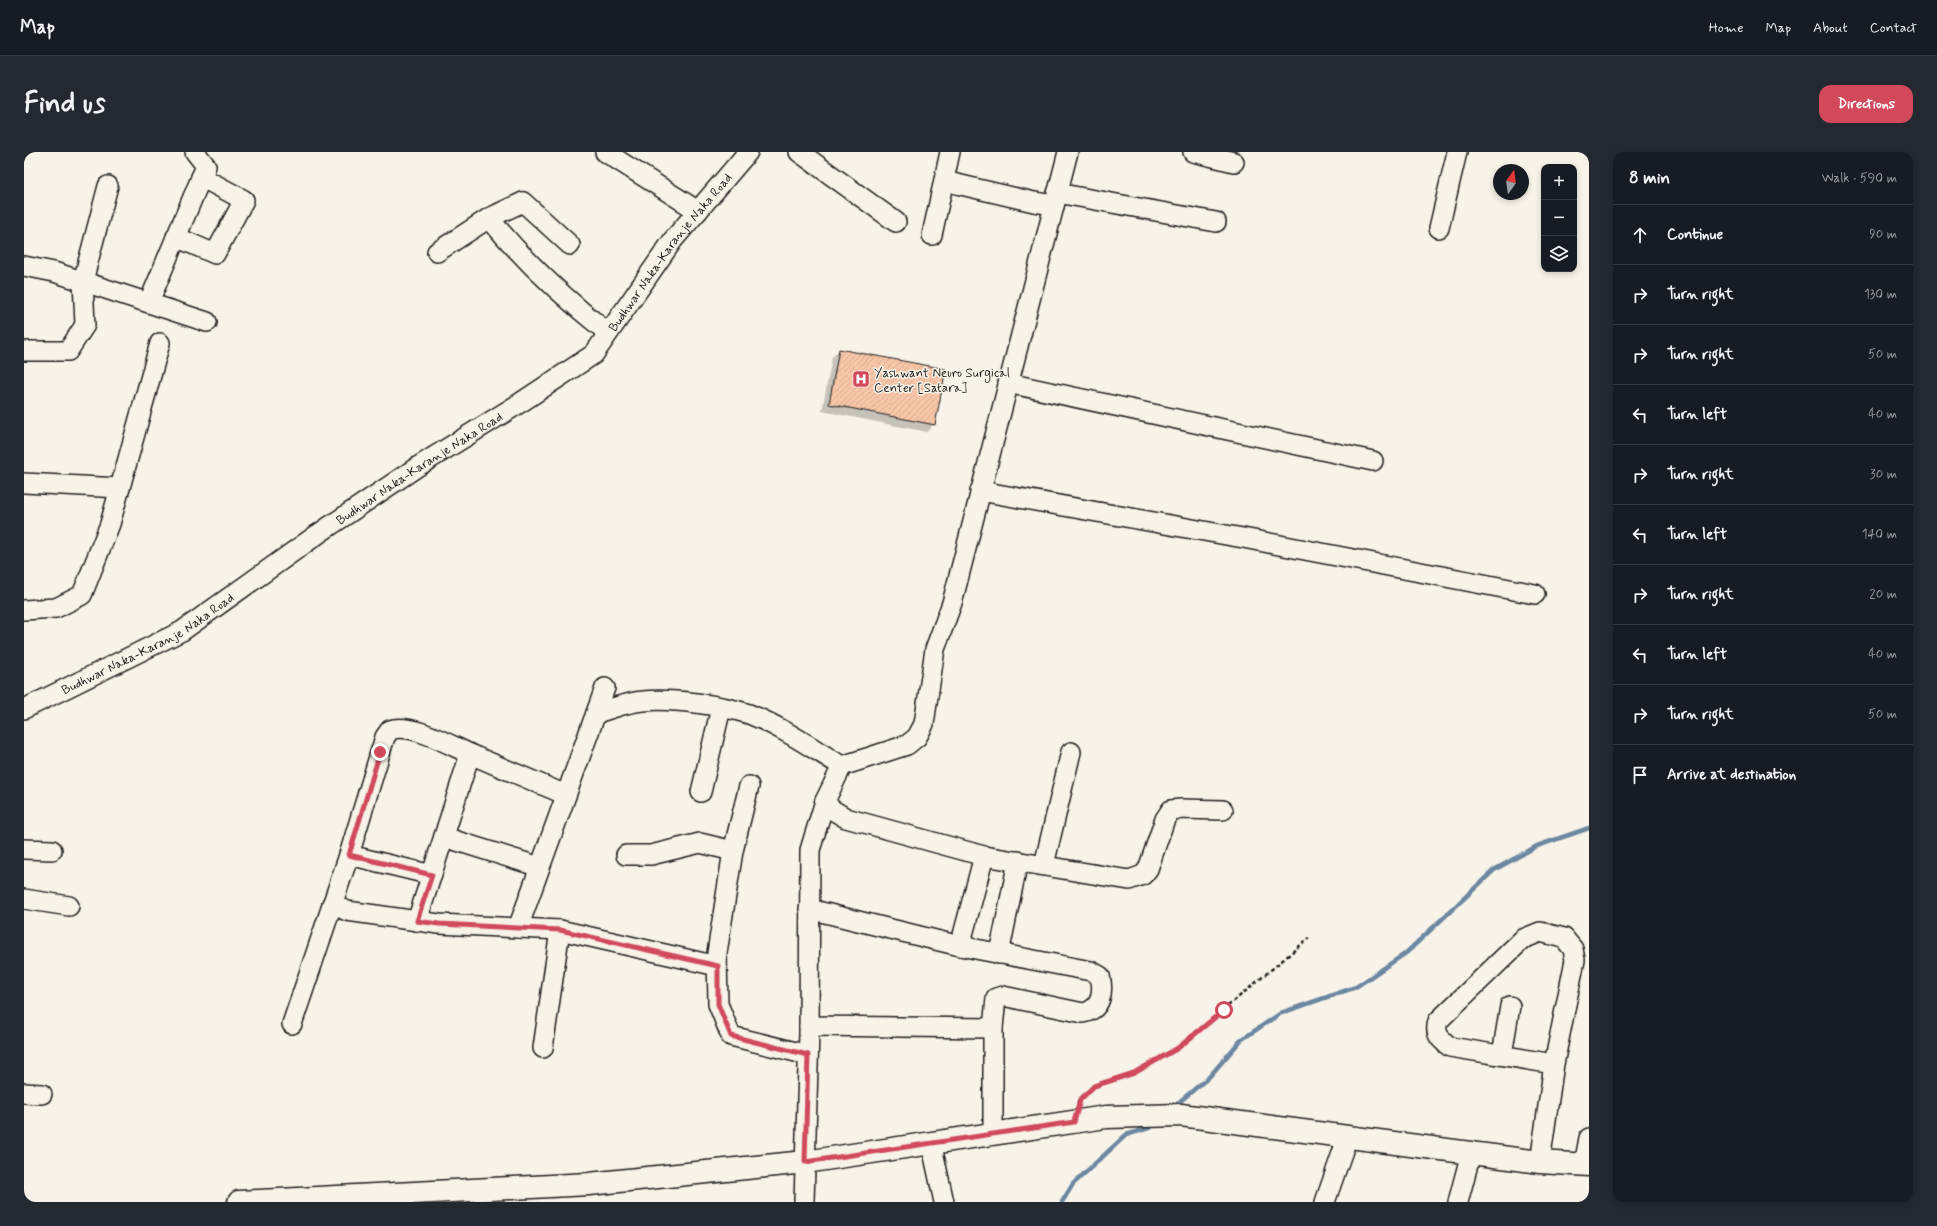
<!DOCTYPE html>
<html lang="en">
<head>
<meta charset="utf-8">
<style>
  :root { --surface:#171b24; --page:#242831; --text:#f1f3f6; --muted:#9ea1a6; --line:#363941; --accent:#d1495b }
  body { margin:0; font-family:Mynerve,sans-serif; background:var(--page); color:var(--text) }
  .controls { position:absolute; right:12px; top:12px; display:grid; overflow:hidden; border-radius:8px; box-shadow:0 2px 6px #0003 }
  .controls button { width:36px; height:36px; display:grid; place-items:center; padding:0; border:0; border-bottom:1px solid var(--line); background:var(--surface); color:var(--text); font:20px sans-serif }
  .compass { position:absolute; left:1469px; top:12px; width:36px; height:36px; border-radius:50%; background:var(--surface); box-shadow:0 2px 6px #0003; rotate:14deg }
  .stop { position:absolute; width:12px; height:12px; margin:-9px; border:3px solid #d1495b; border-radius:50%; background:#fff }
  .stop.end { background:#d1495b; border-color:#fff; box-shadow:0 1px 4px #0008 }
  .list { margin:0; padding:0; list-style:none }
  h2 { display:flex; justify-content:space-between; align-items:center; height:52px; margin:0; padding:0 16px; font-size:17px }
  h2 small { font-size:13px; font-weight:400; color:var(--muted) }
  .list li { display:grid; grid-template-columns:26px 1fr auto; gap:12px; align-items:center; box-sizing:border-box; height:60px; padding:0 16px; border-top:1px solid var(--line) }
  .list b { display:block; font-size:15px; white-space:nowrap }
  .list em { font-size:13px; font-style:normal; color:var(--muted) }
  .icon { flex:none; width:22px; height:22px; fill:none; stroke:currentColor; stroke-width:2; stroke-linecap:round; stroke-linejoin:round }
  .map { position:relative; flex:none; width:1565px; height:1050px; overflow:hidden; border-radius:12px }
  header { display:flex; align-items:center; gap:24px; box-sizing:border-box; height:56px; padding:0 20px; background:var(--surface); border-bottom:1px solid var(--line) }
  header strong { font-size:19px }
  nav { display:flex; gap:22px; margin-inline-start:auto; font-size:14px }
  .intro { display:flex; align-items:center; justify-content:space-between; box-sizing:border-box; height:96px; padding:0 24px }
  h1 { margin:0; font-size:28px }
  .button { padding:10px 18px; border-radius:12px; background:var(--accent); color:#fff; font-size:14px; font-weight:700 }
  main { display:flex; gap:24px; padding:0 24px }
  aside { flex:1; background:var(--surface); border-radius:12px; box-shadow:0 2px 6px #0003 }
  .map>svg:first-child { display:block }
</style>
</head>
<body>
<header>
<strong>Map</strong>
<nav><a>Home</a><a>Map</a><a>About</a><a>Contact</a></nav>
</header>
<div class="intro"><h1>Find us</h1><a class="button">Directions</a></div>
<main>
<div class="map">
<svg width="1565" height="1050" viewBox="0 0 1565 1050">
  <defs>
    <pattern id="building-hatch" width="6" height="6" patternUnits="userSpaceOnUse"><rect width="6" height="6" fill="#f8c6a8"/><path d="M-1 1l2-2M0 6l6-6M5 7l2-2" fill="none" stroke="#d4aa90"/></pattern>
  </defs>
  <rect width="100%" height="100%" fill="#f7f3e8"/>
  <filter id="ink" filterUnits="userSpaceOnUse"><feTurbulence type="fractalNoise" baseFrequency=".025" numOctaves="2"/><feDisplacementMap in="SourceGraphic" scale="8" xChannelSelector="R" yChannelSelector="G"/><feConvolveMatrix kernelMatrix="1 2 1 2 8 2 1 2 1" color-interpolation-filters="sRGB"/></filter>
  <g filter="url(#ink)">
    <polygon fill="#0003" points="816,198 910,272 903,280 798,259 808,205"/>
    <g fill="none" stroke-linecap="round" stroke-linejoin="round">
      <g stroke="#6c87a2" stroke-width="4.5">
        <polyline points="1148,956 1185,925 1217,888 1257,861 1332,835 1382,801 1470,718 1513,694 1565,676"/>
        <polyline points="1038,1050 1049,1032 1102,983 1125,976 1130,971"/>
      </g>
    </g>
    <polygon fill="url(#building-hatch)" stroke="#1c1c1c" points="815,197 922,217 911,273 805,252"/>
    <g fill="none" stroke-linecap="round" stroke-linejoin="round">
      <defs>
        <g id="minor">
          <polyline points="581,0 674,59"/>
          <polyline points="775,0 872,70"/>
          <polyline points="1044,0 928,451 911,497 900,572 893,585 883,593 818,614 801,649 807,657 822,666 960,704 1105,728 1119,723 1124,717 1141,667 1147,658 1157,657 1199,658"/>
          <polyline points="1169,0 1210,10"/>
          <polyline points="920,29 1010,50 1030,53"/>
          <polyline points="1033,41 1192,70"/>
          <path d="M465,66C501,110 540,146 584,181"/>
          <polyline points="1415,76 1433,0"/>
          <polyline points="908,83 926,0"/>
          <polyline points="152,85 191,102 220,48 177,25"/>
          <polyline points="413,100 465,66 499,50 546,93"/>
          <polyline points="0,114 30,120 183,170"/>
          <polyline points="125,150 182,14 171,0"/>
          <polyline points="0,199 44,199 61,173 59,129 84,34"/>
          <polyline points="984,231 1349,309"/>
          <polyline points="0,331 96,336"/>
          <polyline points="956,339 1219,386 1511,442"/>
          <polyline points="0,458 32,456 58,443 86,372 136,191"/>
          <path id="s1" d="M0,557L158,479L294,382L393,315L496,251L570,202L649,88L724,0"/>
          <path d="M572,561C587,557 603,550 619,549C647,546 698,553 725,562C758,575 788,596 818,614"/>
          <polyline points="725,634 709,699 693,801 694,852 707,884 784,903"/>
          <polyline points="677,640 697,556"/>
          <polyline points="420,685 516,715"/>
          <polyline points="0,697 28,698"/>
          <polyline points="325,703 408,723"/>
          <polyline points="602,703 627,703 676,691 709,699"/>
          <polyline points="1020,713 1047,600"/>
          <polyline points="0,747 45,754"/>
          <polyline points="308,752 323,759 415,772 536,778 693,814"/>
          <path d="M785,757L936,794L1067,819L1076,824C1080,840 1077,858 1059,861L979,844L972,846L969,876V981"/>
          <polyline points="393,769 446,602 542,643"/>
          <polyline points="494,776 581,536"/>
          <polyline points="936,794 960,704"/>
          <polyline points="975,802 994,709"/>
          <path d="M268,872L325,703L361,585L366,578C386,570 426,593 446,602"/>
          <polyline points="785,874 969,876"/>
          <polyline points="519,896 536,778"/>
          <polyline points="1478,903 1486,854"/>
          <polyline points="0,941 18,942"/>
          <polyline points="907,990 920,1050"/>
          <path d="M1516,1010L1530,912L1551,808L1549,797L1540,786L1516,780L1499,787L1414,869C1410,882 1416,887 1426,895L1530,912"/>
          <polyline points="1560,1013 1565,986"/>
          <polyline points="780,1050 785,881 786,698 801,649"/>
          <polyline points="1301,1050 1324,984"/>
          <polyline points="1434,1050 1447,1001"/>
        </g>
        <polyline id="major" points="215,1050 565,1032 781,1010 1082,965 1157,963 1516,1010 1565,1013"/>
      </defs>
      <use href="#minor" stroke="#1c1c1c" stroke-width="22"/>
      <use href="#major" stroke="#1c1c1c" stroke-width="25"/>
      <polyline stroke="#1c1c1c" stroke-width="2.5" stroke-dasharray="4 3" stroke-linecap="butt" points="1054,952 1055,948 1070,934 1110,921 1154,896 1285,786"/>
      <use href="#minor" stroke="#f7f3e8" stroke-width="19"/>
      <use href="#major" stroke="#f7f3e8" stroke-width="22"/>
    </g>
  </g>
  <g fill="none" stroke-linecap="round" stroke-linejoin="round" filter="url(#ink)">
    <polyline stroke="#d1495b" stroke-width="5" points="356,600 325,703 408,723 393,769 415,772 536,778 694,814 694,852 707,884 784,903 781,1010 1050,970 1056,948 1070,934 1110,921 1154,896 1200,858"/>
  </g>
  <defs>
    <symbol id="hospital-square" viewBox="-11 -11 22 22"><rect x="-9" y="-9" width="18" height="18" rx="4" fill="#d1495b" stroke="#f7f3e8"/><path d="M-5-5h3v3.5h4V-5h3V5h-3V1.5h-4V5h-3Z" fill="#fff"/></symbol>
  </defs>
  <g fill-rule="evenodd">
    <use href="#hospital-square" x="827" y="217" width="20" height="20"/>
  </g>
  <g text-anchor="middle" stroke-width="3" stroke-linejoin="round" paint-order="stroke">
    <g font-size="13" fill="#1c1c1c" stroke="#f7f3e8">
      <text dy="5" stroke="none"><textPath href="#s1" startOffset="800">Budhwar Naka-Karanje Naka Road</textPath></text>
      <text dy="5" stroke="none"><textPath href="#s1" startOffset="464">Budhwar Naka-Karanje Naka Road</textPath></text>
      <text dy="5" stroke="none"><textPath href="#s1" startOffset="140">Budhwar Naka-Karanje Naka Road</textPath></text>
    </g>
    <g font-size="13" fill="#1c1c1c" stroke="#f7f3e8" text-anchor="start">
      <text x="850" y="225">Yashwant Neuro Surgical<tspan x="850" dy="15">Center [Satara]</tspan></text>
    </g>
  </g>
</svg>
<div class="controls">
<button>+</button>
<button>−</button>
<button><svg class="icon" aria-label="layers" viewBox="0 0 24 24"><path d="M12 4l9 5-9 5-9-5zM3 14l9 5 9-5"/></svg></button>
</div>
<svg class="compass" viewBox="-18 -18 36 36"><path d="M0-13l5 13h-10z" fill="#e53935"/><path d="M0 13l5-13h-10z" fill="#9ea1a6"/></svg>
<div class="stop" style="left:1200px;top:858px"></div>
<div class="stop end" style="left:356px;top:600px"></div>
</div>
<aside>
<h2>8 min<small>Walk · 590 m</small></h2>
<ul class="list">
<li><svg class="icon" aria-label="ahead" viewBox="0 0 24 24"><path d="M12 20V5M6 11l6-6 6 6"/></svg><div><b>Continue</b></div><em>90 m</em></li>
<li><svg class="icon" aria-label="right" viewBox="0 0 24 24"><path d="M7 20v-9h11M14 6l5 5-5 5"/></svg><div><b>Turn right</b></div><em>130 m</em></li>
<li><svg class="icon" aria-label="right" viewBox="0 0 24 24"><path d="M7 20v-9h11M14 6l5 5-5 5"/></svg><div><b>Turn right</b></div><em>50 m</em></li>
<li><svg class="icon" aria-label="left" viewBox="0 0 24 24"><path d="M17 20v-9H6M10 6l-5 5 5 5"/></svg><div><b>Turn left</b></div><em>40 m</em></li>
<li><svg class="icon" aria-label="right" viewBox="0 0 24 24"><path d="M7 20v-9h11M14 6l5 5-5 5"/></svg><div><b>Turn right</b></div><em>30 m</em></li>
<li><svg class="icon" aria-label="left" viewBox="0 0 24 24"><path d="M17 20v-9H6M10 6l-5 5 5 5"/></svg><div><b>Turn left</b></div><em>140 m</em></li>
<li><svg class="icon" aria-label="right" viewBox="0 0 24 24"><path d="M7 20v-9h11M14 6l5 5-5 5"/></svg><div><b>Turn right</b></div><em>20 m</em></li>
<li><svg class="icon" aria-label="left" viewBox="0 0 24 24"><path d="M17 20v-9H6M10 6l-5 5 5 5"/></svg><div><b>Turn left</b></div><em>40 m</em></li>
<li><svg class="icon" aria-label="right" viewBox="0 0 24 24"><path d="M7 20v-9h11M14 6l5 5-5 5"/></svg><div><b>Turn right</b></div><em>50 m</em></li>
<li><svg class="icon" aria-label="arrive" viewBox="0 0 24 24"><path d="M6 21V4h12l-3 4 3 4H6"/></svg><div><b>Arrive at destination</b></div></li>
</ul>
</aside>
</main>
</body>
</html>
